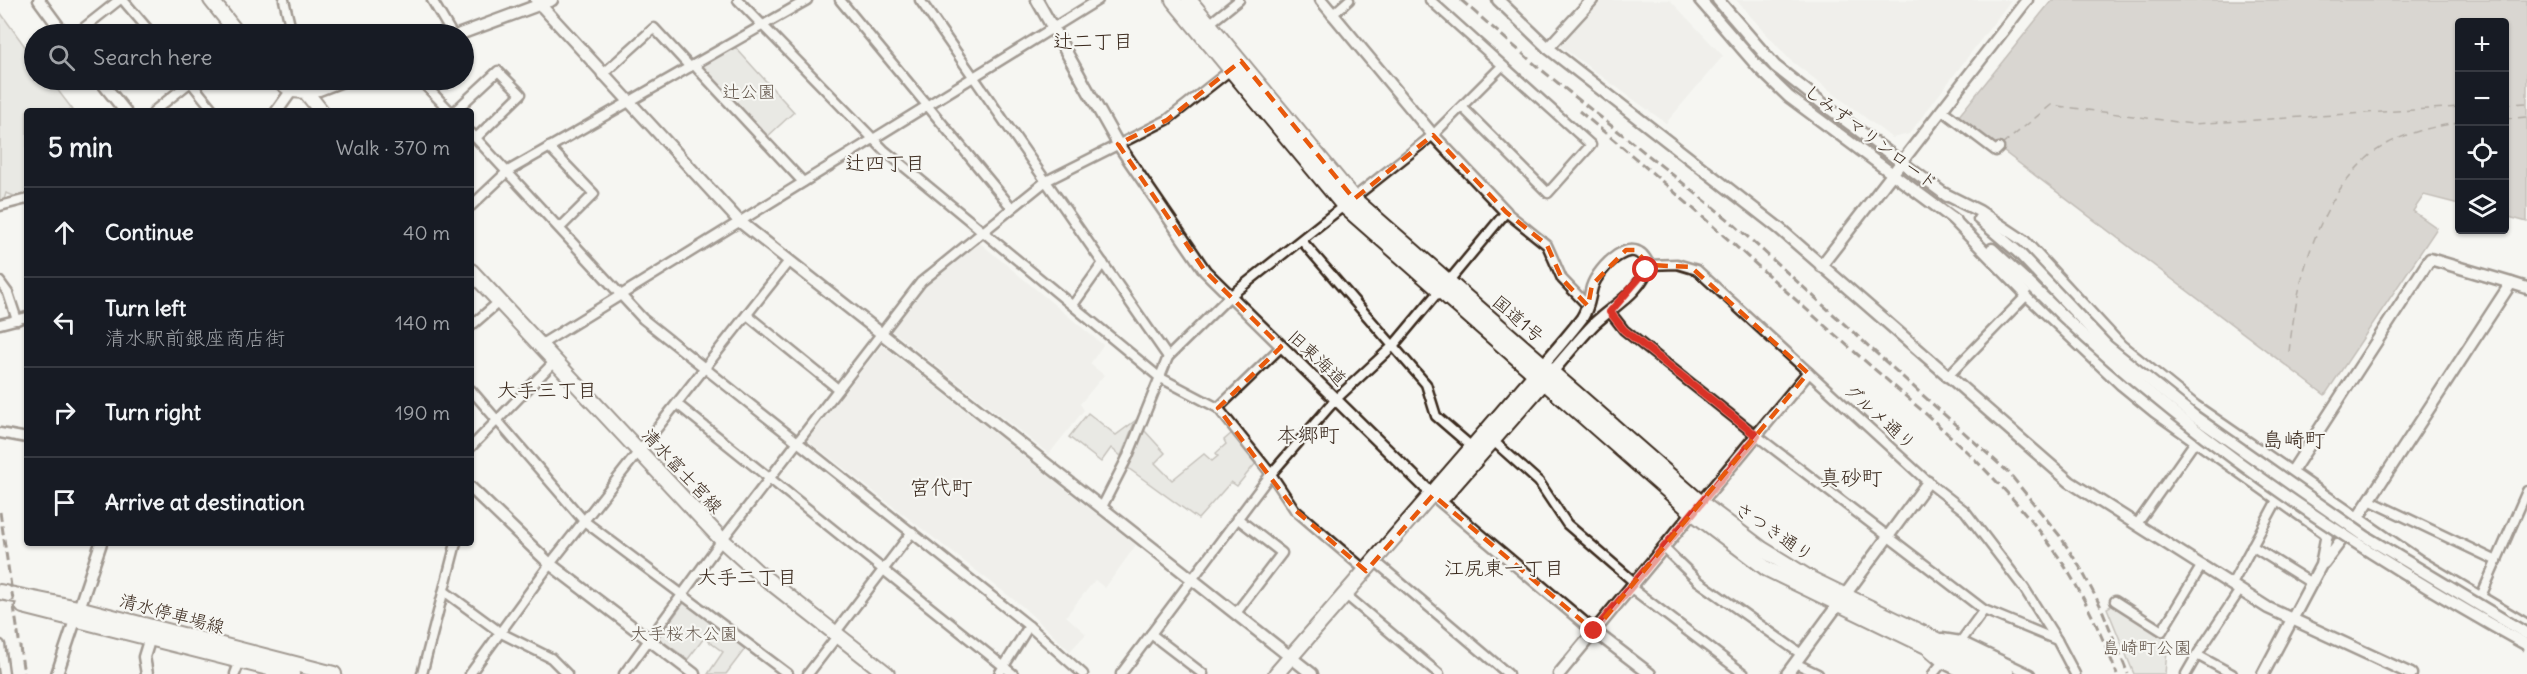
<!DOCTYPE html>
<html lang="en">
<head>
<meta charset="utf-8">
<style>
  :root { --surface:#171b24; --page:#242831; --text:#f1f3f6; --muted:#9ea1a6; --line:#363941 }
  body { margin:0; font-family:Delius,"Klee One",sans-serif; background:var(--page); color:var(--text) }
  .controls { position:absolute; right:18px; top:18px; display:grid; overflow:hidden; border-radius:6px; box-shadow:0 2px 4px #0004 }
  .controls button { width:54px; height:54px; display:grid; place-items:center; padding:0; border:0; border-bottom:2px solid var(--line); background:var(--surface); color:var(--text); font:30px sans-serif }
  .stop { position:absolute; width:18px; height:18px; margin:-14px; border:4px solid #d93025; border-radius:50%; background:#fff }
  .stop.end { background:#d93025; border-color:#fff; box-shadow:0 2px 6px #0008 }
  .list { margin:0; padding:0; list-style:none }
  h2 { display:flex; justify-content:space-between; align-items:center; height:78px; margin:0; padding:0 24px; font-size:26px }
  h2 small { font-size:20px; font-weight:400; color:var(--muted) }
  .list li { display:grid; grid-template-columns:39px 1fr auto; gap:18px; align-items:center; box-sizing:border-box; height:90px; padding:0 24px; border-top:2px solid var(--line) }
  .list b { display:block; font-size:22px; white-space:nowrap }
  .list p { margin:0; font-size:20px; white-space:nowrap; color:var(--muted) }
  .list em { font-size:20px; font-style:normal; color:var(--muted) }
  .icon { flex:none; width:33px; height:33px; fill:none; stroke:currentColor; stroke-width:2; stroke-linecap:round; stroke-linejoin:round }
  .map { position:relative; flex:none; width:2527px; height:674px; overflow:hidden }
  .search { position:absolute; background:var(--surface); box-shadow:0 2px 4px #0004; left:24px; top:24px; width:450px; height:66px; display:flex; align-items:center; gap:15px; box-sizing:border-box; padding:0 21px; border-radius:33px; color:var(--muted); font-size:22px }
  .panel { position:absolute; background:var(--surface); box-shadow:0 2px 4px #0004; left:24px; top:108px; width:450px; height:438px; border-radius:6px }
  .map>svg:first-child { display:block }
</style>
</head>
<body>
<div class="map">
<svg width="2527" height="674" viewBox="0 0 2527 674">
  <rect width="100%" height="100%" fill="#f6f6f2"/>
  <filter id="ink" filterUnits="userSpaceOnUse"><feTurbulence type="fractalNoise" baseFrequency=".0167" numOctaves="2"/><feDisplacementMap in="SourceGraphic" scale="12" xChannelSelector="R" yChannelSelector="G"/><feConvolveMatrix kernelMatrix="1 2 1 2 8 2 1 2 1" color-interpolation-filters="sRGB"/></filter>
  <g filter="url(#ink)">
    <g fill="#e8e7e2">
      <polygon points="1598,0 1670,0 1723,56 1666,123 1560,46 1561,39"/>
      <polygon points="1736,0 2011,0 1909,134 1892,138 1790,60"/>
      <polygon points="980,243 1103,345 1090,364 1104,375 1080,404 1084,410 1049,454 891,330 927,283"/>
      <polygon points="882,345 1136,545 1105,588 1095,580 1066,616 1086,634 1070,651 1022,606 807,440"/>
    </g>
    <g fill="#dad9d3" stroke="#8a8278" stroke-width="1.5">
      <polygon points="0,12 34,59 34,80 50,80 73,110 27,111 27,197 20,198 6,193 4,200 0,201"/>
      <polygon points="735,47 794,112 766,138 700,67"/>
      <polygon points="1088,413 1116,435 1135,421 1121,456 1111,448 1101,462 1069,437"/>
      <polygon points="1144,430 1165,453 1155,463 1172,480 1204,454 1212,461 1218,456 1216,453 1226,444 1224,440 1232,433 1256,463 1237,486 1231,482 1198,519 1128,468"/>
      <polygon points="686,600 748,645 726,674 708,674 723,652 704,638 688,659 658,638"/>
      <polygon points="2114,604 2168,638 2165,674 2134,674 2107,608"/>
    </g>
    <polygon fill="#b6b0a9" stroke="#857a71" stroke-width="1.5" points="2052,0 2527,0 2527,222 2505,216 2504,22 2460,22 2459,204 2424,195 2413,211 2437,228 2325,395 1958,117"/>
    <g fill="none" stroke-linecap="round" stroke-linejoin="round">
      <g stroke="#605248" stroke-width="1.5" stroke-dasharray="8 6" stroke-linecap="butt">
        <polyline points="2504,104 2527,103"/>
        <polyline points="2504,119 2527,117"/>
        <polyline points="2002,145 2051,105 2192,124 2460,107"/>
        <path d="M2289,352C2296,287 2315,205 2366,159C2389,137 2429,126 2460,123"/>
      </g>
      <defs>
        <g id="minor">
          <polyline points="123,0 152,34"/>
          <polyline points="284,0 292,34"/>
          <polyline points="432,0 452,34"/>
          <polyline points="738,0 884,150 1159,377 1218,408 1271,474 1295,510 1366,571"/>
          <polyline points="840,0 1012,208"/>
          <polyline points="920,0 1168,357"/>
          <polyline points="1430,0 1591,145 1548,193 1462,107"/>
          <polyline points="1332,15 1349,0"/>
          <polyline points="1209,24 1239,0"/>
          <polyline points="76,34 119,0"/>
          <polyline points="694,65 803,182"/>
          <polyline points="602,75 654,28 690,67"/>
          <polyline points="189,80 214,111"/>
          <polyline points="420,80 450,111"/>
          <polyline points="1942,110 1996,151 1999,148"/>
          <polyline points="154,111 193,80"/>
          <polyline points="455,111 498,71 521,94 476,138"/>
          <polyline points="471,133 643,319 1029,626 1083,674"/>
          <polyline points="549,147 594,194 560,228"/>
          <polyline points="0,206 27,199"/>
          <polyline points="471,206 508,171 807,0"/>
          <polyline points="1302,241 1426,384 1436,416 1473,448"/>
          <polyline points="1648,265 1677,264 1697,270 1928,482 1965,511 2024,588 2057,640"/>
          <polyline points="0,282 8,293 17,320"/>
          <polyline points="1448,282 1506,212 1547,245 1562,279 1588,306"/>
          <polyline points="1073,305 1103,263"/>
          <polyline points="1610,312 1624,330 1757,436 1984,610 2057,640 2075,674"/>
          <polyline points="747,315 838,389"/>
          <polyline points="0,324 27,317"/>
          <polyline points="471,326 500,301"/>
          <polyline points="540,345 1098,0"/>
          <polyline points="1947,377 2027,295"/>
          <polyline points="471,390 584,521 788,674"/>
          <polyline points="677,404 1013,674"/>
          <polyline points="1218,408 1281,347"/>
          <polyline points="0,433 27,438"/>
          <polyline points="1490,438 1539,482 1567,524 1634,582"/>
          <polyline points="471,447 555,361"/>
          <polyline points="2369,500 2497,561"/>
          <polyline points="1102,507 1128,456 1168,357 1230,296 1433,135 1502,66"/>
          <polyline points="2137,524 2199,436"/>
          <polyline points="2252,546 2311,583"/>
          <polyline points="1663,547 1698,581 1801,654"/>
          <polyline points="1375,561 1508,674"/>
          <polyline points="2232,584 2290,476"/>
          <polyline points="1630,587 1744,674"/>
          <polyline points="444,591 501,633 551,658 567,674"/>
          <polyline points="2482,594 2527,491"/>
          <polyline points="1346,595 1439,674"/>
          <polyline points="2115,601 2162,631 2202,565"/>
          <polyline points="1236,613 1282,553 1237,518"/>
          <polyline points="835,633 912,532"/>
          <polyline points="1151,634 1203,674"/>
          <polyline points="1942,638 1961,641 2030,674"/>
          <polyline points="1961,641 1984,610"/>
          <polyline points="0,645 4,674"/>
          <polyline points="1929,652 1942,663 1964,674"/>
          <polyline points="1795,663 1818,674"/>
          <polyline points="235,674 240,661"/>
          <polyline points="422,674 456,543"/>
          <polyline points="470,674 550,564 789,261"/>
          <polyline points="624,674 722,540 921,282 1046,181 1167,120 1233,68"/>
          <polyline points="808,674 838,635"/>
          <polyline points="999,674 1029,626"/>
          <polyline points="1121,674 1271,474 1336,399 1393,346 1439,291"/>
          <polyline points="1933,674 1942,663"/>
          <polyline points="2186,674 2197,655"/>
          <polyline points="2232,674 2197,655 2240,590"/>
        </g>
        <g id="tertiary">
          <polyline points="39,0 64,34"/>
          <polyline points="536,0 739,221 1312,674"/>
          <polyline points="1037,0 1118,144 1205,271 1433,495 1594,631 1650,674"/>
          <polyline points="1321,0 1433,135 1506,212"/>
          <polyline points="1498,0 1548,48 1780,229 2070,482 2268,608 2411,674"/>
          <polyline points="1700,0 1759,68 1789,97 1956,221"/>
          <polyline points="1718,0 1775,66 1827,107 1947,196"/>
          <polyline points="460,34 552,0"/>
          <polyline points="1548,48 1592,0"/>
          <polyline points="100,80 125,111"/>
          <polyline points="305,91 319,90 345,80"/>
          <polyline points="277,111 292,90"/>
          <polyline points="1943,193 1979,211 2024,241 2121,346 2195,406 2421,562 2527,625"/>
          <polyline points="1952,218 2027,295 2122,385 2155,412 2327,534 2321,565 2263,674"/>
          <polyline points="1979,219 2019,253"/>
          <polyline points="1992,249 2034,288"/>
          <polyline points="1821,266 2027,0"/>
          <path d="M1543,365C1556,349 1570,334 1582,318C1589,307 1589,298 1592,287C1598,268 1635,230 1648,265C1642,291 1613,306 1595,323C1580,338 1566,356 1552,372"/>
          <polyline points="2291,473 2430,259 2511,283"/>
          <polyline points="471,488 550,564 694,674"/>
          <polyline points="2324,563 2357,519 2511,283 2527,288"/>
          <polyline points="57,674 101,543"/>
          <polyline points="147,674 144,657 152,631"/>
          <polyline points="1559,674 1808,373"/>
          <polyline points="1787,674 1928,482"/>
        </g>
        <g id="primary">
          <polyline points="211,0 238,34"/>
          <polyline points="278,80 292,90 305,91 321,111"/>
          <polyline points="471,271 722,540 756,571 887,674"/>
          <polyline points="0,592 78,608 334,674"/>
          <polyline points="23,606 292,674"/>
        </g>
        <g id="trunk">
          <polyline points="1173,0 1344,206 1692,512 1767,569 1984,674"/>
          <polyline points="1189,0 1354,199 1700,502 1762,549 1811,579 2007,674"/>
          <polyline points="1445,495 1549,376"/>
          <polyline points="1276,674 1540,369"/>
        </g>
      </defs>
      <use href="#minor" stroke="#3b2a1e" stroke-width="13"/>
      <use href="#tertiary" stroke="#3b2a1e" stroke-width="15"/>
      <use href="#primary" stroke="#3b2a1e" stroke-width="18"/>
      <use href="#trunk" stroke="#3b2a1e" stroke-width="18"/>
      <use href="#minor" stroke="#f6f6f2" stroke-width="8"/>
      <use href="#tertiary" stroke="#f6f6f2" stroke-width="10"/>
      <use href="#primary" stroke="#f6f6f2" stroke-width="14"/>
      <use href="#trunk" stroke="#f6f6f2" stroke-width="14"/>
      <g stroke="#3b2a1e" stroke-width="3" stroke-dasharray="9 4.5" stroke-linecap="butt">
        <polyline points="1461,0 1538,67 1729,220 2009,473 2060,536 2081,569 2101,607 2128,674"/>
        <path d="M1579,111C1663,180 1743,253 1824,325C1901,394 1986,459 2048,542C2078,582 2099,628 2117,674"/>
        <polyline points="0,512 24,674"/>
      </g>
      <defs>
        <g id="tertiary-bridge">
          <polyline points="2019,253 2107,346 2194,416 2366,537 2527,634"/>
          <path d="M2034,288C2177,431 2351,547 2527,645"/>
        </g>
      </defs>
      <use href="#tertiary-bridge" stroke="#3b2a1e" stroke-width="15" stroke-linecap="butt"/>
      <use href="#tertiary-bridge" stroke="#f6f6f2" stroke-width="10"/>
    </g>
  </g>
  <g fill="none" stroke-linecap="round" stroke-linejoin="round" filter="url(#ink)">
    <polyline stroke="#d93025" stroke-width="8" points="1594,631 1757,436 1624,330 1610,312 1646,270"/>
  </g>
  <path d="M0 0H2527V674H0ZM1241,61L1354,199L1433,135L1506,212L1547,245L1562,279L1588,306L1592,285L1626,250H1635L1649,265L1691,267L1808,373L1594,631L1433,495L1366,571L1295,510L1218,408L1281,347L1205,271L1118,144L1167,120Z" fill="#f6f6f2" fill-opacity=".55" fill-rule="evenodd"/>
  <path fill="none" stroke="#e8590c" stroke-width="4.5" stroke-dasharray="12 8" stroke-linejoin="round" d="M1241,61L1354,199L1433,135L1506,212L1547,245L1562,279L1588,306L1592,285L1626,250H1635L1649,265L1691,267L1808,373L1594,631L1433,495L1366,571L1295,510L1218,408L1281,347L1205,271L1118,144L1167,120Z"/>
  <g text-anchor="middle" stroke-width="4.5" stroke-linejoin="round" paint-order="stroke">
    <g font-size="18" fill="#63564b" stroke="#f6f6f2">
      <text x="749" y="98">辻公園</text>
      <text x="684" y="640">大手桜木公園</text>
      <text x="2147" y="654">島崎町公園</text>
    </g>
    <g font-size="18" fill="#3b2a1e" stroke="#f6f6f2">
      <text transform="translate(1871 137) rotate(37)" y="6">しみずマリンロード</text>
      <text transform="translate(1518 319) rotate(41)" y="6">国道1号</text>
      <text transform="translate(1317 358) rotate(43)" y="6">旧東海道</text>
      <text transform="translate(1880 417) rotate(42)" y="6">グルメ通り</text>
      <text transform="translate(682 471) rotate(47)" y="6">清水富士宮線</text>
      <text transform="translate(1774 532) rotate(34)" y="6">さつき通り</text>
      <text transform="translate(172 614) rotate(15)" y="6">清水停車場線</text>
    </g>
    <g font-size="20" fill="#3b2a1e" stroke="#f6f6f2">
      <text x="1093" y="48">辻二丁目</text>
      <text x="885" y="170">辻四丁目</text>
      <text x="547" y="397">大手三丁目</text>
      <text x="1504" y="575">江尻東一丁目</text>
      <text x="747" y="584">大手二丁目</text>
    </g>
    <g font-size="21" fill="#3b2a1e" stroke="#f6f6f2">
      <text x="1308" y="442">本郷町</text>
      <text x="2294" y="447">島崎町</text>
      <text x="1851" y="485">真砂町</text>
      <text x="941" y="495">宮代町</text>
    </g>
  </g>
</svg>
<div class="controls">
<button>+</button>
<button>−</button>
<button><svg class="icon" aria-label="locate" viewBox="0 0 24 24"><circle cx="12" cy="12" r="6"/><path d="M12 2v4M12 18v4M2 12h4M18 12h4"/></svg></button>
<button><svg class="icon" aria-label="layers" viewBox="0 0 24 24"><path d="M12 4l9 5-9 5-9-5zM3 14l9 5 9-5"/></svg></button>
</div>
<div class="stop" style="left:1646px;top:270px"></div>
<div class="stop end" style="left:1594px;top:631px"></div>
<div class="search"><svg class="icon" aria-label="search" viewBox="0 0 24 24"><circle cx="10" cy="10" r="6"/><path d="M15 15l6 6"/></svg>Search here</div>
<section class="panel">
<h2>5 min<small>Walk · 370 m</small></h2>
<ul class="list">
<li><svg class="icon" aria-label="ahead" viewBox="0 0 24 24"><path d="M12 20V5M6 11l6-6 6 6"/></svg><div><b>Continue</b></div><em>40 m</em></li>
<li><svg class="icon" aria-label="left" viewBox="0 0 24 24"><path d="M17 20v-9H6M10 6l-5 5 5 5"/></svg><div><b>Turn left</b><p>清水駅前銀座商店街</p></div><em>140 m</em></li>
<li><svg class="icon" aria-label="right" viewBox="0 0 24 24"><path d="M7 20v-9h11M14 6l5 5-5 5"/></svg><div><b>Turn right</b></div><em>190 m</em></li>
<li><svg class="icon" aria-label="arrive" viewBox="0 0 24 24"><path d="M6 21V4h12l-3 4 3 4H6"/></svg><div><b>Arrive at destination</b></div></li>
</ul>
</section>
</div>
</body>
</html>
